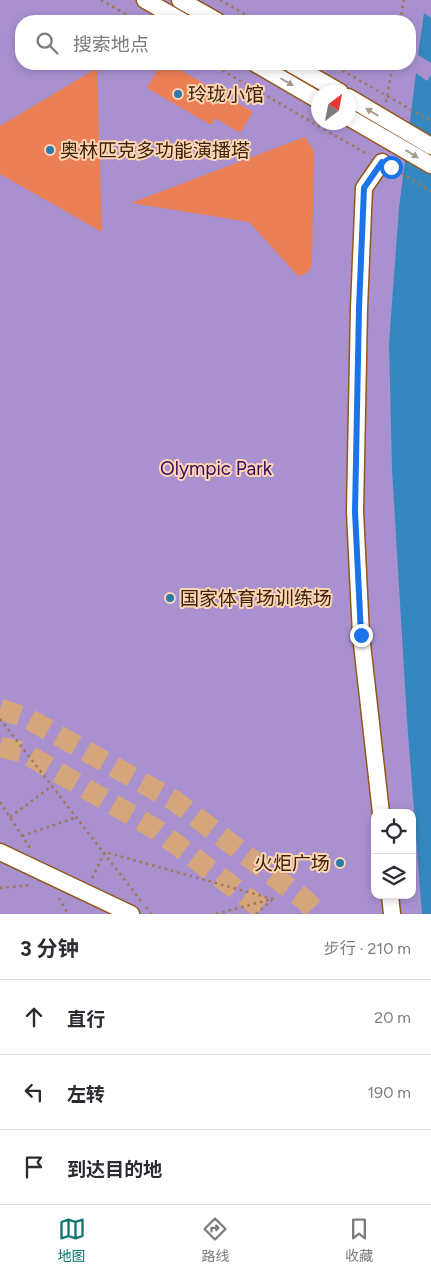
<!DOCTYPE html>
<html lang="zh">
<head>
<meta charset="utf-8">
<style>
  :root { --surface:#fff; --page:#f2f2f3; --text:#2b2b33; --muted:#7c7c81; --line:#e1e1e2; --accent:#0f766e }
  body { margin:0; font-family:Figtree,"Noto Sans SC",sans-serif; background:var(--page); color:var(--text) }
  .controls { position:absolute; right:15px; bottom:15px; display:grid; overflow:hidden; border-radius:10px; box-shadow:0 2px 8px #0003 }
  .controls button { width:45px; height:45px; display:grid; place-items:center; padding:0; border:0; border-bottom:1px solid var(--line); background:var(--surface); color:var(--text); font:25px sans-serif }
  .compass { position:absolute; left:311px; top:85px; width:45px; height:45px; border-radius:50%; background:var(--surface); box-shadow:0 2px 8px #0003; rotate:32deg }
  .stop { position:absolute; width:15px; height:15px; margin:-11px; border:4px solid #1a73e8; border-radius:50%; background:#fff }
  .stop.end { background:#1a73e8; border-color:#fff; box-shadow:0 1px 5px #0008 }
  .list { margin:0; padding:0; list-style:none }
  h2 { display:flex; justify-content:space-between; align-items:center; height:65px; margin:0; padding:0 20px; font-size:21px }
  h2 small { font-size:16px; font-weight:400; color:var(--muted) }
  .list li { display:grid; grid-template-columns:32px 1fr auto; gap:15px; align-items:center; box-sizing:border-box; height:75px; padding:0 20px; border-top:1px solid var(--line) }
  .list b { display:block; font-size:19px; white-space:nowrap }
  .list em { font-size:16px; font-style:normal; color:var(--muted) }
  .icon { flex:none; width:28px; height:28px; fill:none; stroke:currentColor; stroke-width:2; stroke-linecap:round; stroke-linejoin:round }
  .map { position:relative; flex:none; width:431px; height:914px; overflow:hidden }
  .search { position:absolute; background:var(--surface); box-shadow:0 2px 8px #0003; left:15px; right:15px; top:15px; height:55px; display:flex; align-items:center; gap:12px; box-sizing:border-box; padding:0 18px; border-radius:20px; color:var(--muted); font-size:19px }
  .sheet { height:290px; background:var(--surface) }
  nav { display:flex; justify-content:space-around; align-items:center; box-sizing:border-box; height:70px; border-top:1px solid var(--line); background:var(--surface); font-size:14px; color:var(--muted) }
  nav a { display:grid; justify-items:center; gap:2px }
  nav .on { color:var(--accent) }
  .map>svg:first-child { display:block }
</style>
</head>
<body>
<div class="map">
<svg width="431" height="914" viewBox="0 0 431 914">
  <rect width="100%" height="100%" fill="#fbc597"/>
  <path fill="#a991d0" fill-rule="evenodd" d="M0,0H431V914H0ZM21,21H410V64H21ZM318,92H348V122H318ZM375,813H412V895H375Z"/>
  <g fill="#3588bf">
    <polygon points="424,13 431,18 431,63 418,55"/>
    <polygon points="416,73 427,81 431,75 431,914 422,914 407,720 392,469 389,343 399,208"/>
  </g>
  <g fill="#eb7f55">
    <polygon points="161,64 170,64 253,112 240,133 215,118 211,125 147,88"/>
    <polygon points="97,68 102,232 0,174 0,126"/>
    <polygon points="305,137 314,151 312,265 307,273 298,276 249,222 131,203"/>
  </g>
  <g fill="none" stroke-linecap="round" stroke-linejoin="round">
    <g stroke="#d5a57b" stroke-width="21" stroke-dasharray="21 11" stroke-linecap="butt">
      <polyline points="0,709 27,718 175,801 305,900 318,914"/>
      <polyline points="0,747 23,752 157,830 269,914"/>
    </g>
    <defs>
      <g id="minor">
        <polyline points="145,0 182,21"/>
        <polyline points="180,0 217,21"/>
        <polyline points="256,64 318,100"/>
        <polyline points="291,64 340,92"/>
        <polyline points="348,97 431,146"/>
        <polyline points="348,117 431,165"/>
        <polyline points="381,813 361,635 355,512 359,308 364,188 382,162"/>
        <polyline points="0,852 131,914"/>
        <polyline points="390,895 392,914"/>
      </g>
    </defs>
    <use href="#minor" stroke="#925719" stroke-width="19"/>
    <g stroke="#a07854" stroke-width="2.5" stroke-dasharray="2.5 4" stroke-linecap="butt">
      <polyline points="101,0 138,21"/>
      <polyline points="220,0 257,21"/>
      <polyline points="400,21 404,0"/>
      <polyline points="211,64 369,155"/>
      <polyline points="331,64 431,121"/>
      <polyline points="386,102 393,64"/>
      <polyline points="396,170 431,191"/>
      <polyline points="0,719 141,901"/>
      <polyline points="0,802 30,848"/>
      <polyline points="10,817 52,786"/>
      <polyline points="22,836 77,817"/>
      <polyline points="372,854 375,854"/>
      <polyline points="92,878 105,852 273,899"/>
      <polyline points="0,888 31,885"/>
      <polyline points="59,898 68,914"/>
      <polyline points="146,907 151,914"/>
      <polyline points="216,914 272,899"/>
      <polyline points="256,914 272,900"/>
    </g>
    <use href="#minor" stroke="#fff" stroke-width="16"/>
  </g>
  <defs><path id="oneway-solid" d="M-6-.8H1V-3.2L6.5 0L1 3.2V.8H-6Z" transform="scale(1.25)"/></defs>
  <g fill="#a79c91">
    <use href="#oneway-solid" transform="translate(287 82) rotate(30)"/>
    <use href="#oneway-solid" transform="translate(372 112) rotate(-149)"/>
    <use href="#oneway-solid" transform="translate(412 154) rotate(31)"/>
  </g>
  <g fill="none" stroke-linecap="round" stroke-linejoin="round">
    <polyline stroke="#1a73e8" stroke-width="6" points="361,635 355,512 359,308 364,188 382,162 391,167"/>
  </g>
  <g fill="#2d7aac" stroke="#fed5b3" stroke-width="2">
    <circle cx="178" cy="94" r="5"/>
    <circle cx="50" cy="150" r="5"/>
    <circle cx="170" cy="598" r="5"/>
    <circle cx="340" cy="863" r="5"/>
  </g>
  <g text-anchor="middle" stroke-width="4" stroke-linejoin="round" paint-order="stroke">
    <g font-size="19" fill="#3c230a" stroke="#fed5b3" text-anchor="start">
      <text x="188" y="101">玲珑小馆</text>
      <text x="60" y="157">奥林匹克多功能演播塔</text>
      <text x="180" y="605">国家体育场训练场</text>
      <text x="330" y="870" text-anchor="end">火炬广场</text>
    </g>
    <g font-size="19" fill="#370761" stroke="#fed5b3">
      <text x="216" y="475">Olympic Park</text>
    </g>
  </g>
</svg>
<div class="controls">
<button><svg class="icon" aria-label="locate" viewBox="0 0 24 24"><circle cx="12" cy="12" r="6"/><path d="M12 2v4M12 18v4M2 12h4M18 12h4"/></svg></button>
<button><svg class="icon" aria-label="layers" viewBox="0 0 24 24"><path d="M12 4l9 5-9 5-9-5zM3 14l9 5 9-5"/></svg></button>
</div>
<svg class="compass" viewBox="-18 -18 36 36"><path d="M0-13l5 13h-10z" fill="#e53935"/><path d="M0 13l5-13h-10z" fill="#7c7c81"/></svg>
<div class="stop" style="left:391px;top:167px"></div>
<div class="stop end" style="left:361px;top:635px"></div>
<div class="search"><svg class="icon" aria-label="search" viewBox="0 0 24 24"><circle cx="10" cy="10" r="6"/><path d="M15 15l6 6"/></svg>搜索地点</div>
</div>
<section class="sheet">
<h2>3 分钟<small>步行 · 210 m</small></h2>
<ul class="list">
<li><svg class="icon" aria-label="ahead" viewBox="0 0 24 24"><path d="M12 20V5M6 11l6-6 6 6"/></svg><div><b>直行</b></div><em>20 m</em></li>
<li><svg class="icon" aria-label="left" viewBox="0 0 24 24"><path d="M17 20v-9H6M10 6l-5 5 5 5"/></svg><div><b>左转</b></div><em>190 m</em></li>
<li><svg class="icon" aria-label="arrive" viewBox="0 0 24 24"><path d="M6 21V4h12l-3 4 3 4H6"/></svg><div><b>到达目的地</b></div></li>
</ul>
</section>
<nav>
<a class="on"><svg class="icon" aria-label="map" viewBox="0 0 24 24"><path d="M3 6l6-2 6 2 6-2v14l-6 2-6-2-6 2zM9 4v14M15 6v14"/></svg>地图</a>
<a><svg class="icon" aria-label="directions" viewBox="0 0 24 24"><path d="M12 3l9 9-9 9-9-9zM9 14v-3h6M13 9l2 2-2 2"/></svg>路线</a>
<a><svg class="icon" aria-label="saved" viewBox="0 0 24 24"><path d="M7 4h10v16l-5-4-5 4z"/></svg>收藏</a>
</nav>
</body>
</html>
